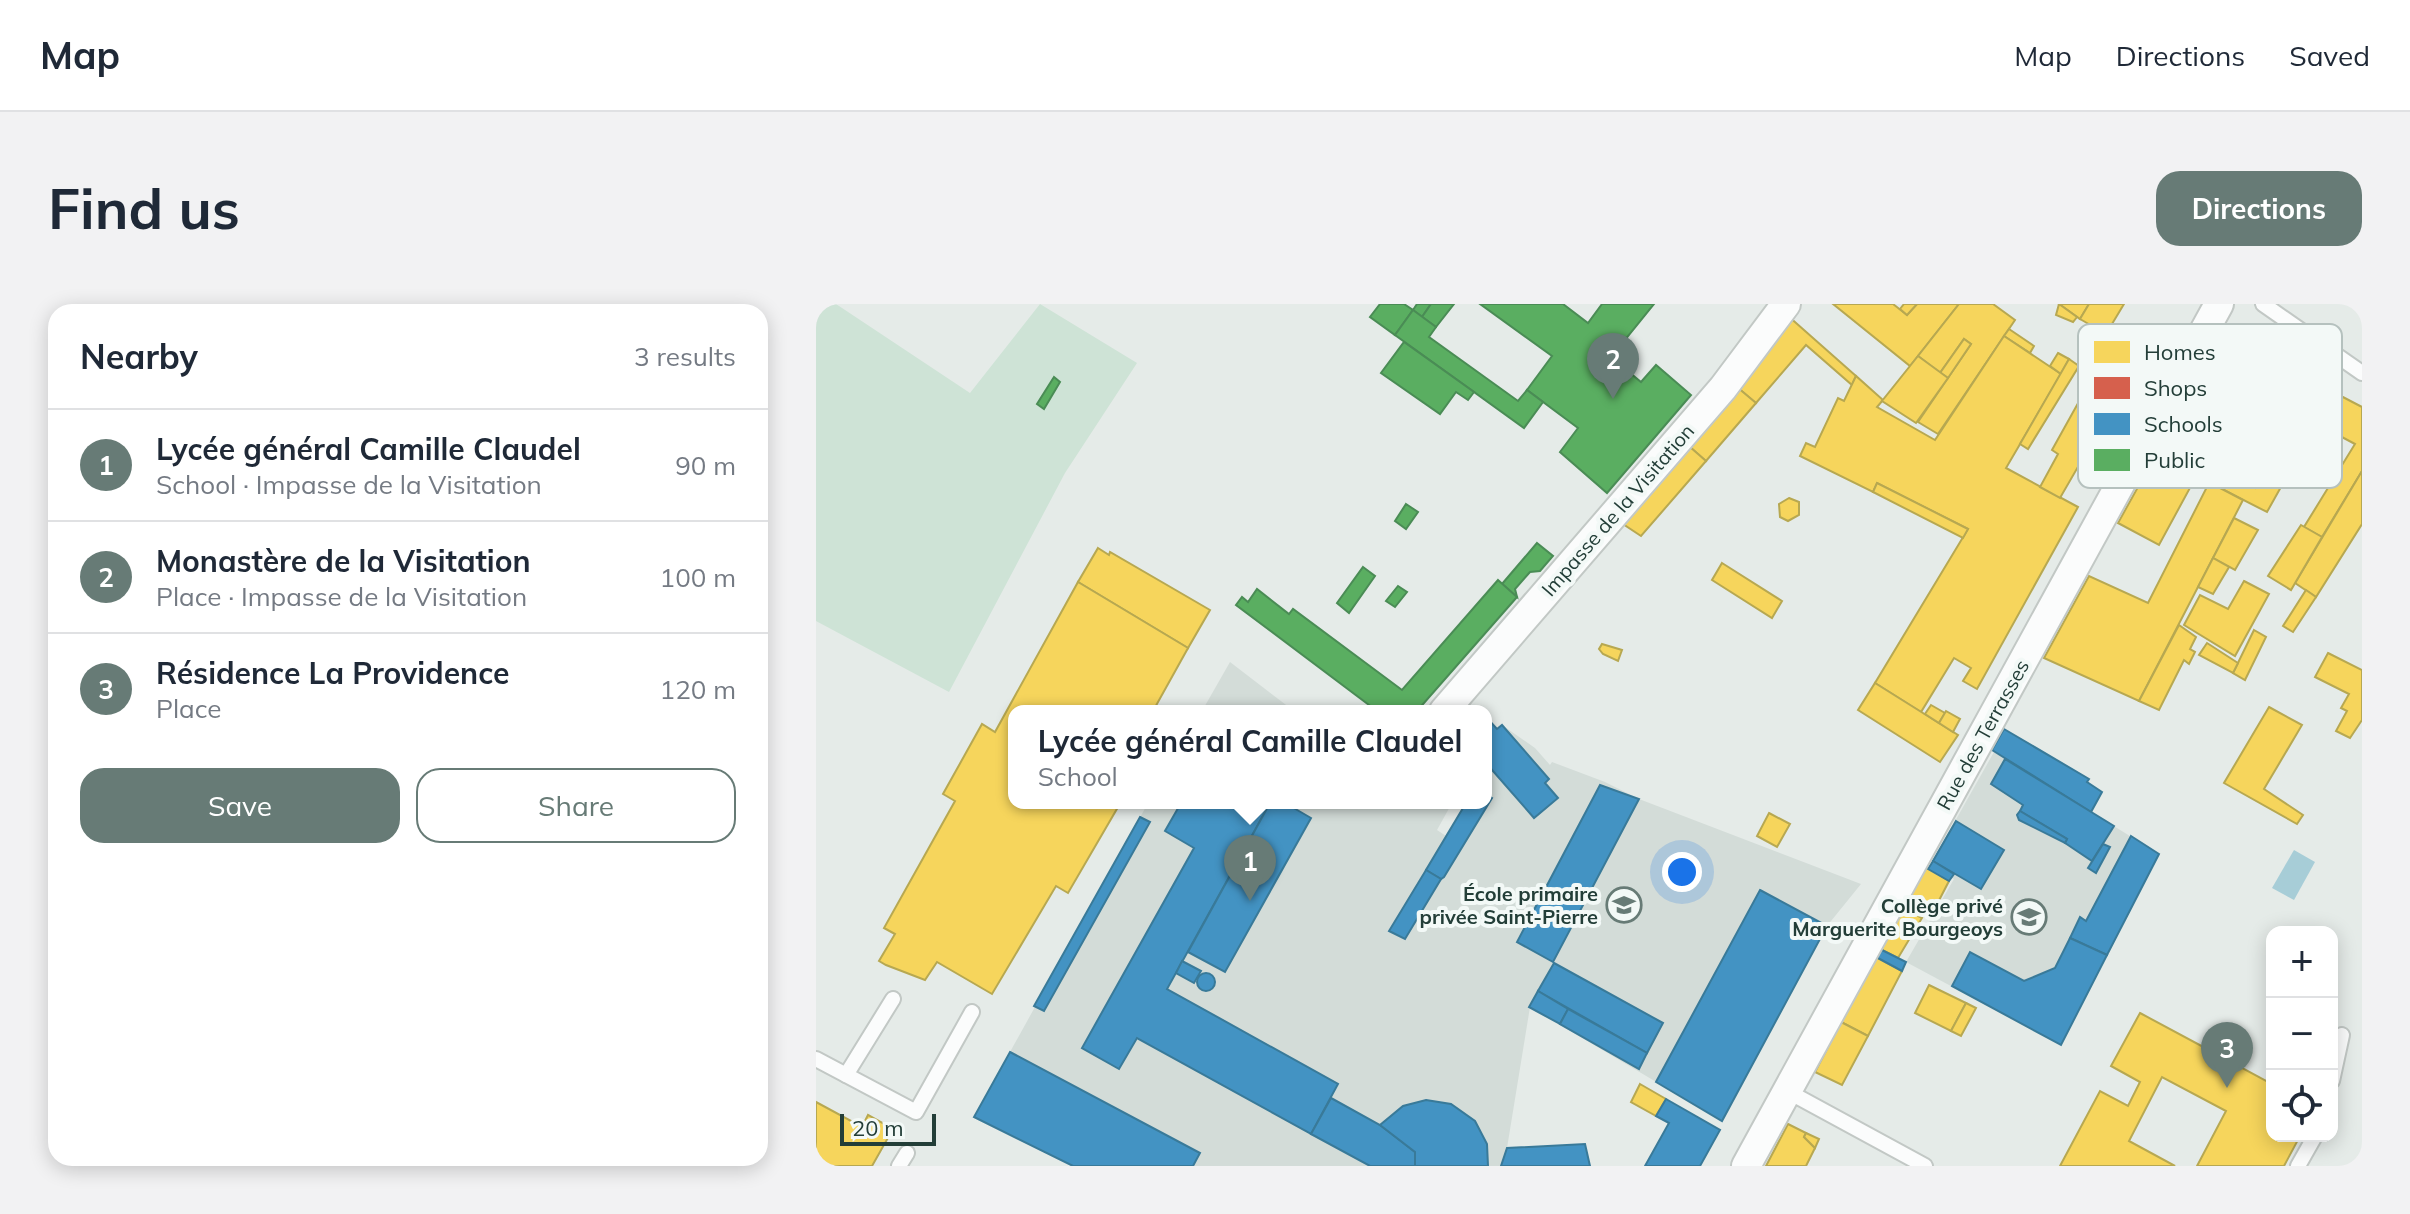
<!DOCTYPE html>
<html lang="en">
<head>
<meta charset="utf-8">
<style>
  :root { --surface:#fff; --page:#f2f2f3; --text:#1f2937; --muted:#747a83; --line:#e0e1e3; --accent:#677b76 }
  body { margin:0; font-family:Mulish,sans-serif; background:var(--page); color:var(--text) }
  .controls { position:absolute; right:24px; bottom:24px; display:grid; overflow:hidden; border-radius:16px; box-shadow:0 4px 20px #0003 }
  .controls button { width:72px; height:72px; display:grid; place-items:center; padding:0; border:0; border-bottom:2px solid var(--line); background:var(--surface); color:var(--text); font:40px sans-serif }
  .scale { position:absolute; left:24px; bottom:20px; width:96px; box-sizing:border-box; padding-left:8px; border:4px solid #233e38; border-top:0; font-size:22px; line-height:28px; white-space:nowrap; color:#233e38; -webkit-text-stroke:6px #f3f9f7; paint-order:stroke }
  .you { position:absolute; left:866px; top:568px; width:28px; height:28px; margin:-20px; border:6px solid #fff; border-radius:50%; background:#1a73e8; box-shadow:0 0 0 12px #1a73e833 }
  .badge { display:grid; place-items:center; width:52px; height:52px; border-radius:50%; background:var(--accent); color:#fff; font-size:26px; font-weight:700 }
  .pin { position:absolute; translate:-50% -66px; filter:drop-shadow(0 2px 4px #0008) }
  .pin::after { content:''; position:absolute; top:42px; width:28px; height:24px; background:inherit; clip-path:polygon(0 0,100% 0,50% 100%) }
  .popup { position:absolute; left:192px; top:401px; width:484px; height:104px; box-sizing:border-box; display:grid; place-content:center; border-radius:16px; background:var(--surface); filter:drop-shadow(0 2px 6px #0005); font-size:26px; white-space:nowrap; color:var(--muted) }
  .popup b { font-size:30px; color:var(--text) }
  .popup::after { content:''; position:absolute; left:50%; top:100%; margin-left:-16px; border:16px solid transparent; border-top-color:var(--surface) }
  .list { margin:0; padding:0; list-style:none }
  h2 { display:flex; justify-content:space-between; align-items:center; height:104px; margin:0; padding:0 32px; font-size:34px }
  h2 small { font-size:26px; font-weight:400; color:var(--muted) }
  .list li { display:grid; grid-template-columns:52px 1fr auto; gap:24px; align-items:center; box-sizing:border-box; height:112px; padding:0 32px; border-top:2px solid var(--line) }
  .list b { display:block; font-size:30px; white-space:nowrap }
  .list p { margin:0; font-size:26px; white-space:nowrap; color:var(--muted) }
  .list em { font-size:26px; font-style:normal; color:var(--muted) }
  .actions { display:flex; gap:16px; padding:24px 32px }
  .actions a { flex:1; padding:18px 0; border:2px solid var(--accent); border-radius:24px; text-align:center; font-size:28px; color:var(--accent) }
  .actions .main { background:var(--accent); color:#fff }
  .icon { flex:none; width:44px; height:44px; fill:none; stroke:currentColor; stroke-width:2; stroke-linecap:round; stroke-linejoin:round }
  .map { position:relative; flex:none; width:1546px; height:862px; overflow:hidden; border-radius:24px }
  header { display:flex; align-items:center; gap:48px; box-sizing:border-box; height:112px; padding:0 40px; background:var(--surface); border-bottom:2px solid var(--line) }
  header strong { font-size:38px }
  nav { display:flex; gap:44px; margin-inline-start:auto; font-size:28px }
  .intro { display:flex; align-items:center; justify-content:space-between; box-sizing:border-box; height:192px; padding:0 48px }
  h1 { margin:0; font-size:56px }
  .button { padding:20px 36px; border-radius:24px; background:var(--accent); color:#fff; font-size:28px; font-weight:700 }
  main { display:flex; gap:48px; padding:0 48px }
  aside { flex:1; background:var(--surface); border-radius:24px; box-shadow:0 4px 20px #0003 }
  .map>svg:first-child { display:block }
</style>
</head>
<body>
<header>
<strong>Map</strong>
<nav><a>Map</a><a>Directions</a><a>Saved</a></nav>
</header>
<div class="intro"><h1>Find us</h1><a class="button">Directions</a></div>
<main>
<aside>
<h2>Nearby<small>3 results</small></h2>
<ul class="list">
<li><span class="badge">1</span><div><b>Lycée général Camille Claudel</b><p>School · Impasse de la Visitation</p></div><em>90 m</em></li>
<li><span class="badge">2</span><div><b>Monastère de la Visitation</b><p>Place · Impasse de la Visitation</p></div><em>100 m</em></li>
<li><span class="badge">3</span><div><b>Résidence La Providence</b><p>Place</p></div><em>120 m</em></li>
</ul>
<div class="actions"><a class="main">Save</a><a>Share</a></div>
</aside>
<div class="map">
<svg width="1546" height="862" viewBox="0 0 1546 862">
  <rect width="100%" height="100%" fill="#e5ebe8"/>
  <g fill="#d3dcd8">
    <polygon points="414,358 478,407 386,407"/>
    <polygon points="670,413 681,425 686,421 719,444 734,461 736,458 789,478 823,495 1045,580 1011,622 906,817 714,703 691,844 769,840 774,862 257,862 158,813 332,499 636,499 621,526 630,532 650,499 670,499"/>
    <polygon points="1178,448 1343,550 1245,741 1090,658 1138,575 1115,560"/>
  </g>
  <polygon fill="#cee3d6" points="0,0 20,0 154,89 224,0 321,59 249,169 133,388 0,317"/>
  <polygon fill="#a7cdd7" points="1478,546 1499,558 1478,596 1456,584"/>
  <g fill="#f6d55c" stroke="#b7a851" stroke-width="2" fill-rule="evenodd">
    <polygon points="1017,0 1077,0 1091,11 1101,0 1143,0 1094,62"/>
    <polygon points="1088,0 1101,0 1091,11 1084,5"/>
    <polygon points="1143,0 1177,0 1199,16 1122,130 1102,118 1155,40 1148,35 1124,69 1102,52"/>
    <polygon points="1243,0 1273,0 1264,15"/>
    <polygon points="1243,0 1261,13 1257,18 1240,11"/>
    <polygon points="1273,0 1308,0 1290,30 1264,15"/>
    <polygon points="971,11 1040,72 1036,81 990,41 940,99 915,78"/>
    <polygon points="1193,25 1218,42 1214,49 1188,32"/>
    <polygon points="1188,32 1245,70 1190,164 1262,203 1161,385 1147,377 1155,364 1138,354 1105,408 1059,379 1152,225 1061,179 1057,188 984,152 990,139 999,143 1022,94 1028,97 1040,72 1067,96 1061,103 1119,136"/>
    <polygon points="1148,35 1155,40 1132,74 1124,69"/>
    <polygon points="1433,44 1467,59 1431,130 1415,122 1429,94 1420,90 1396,136 1421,150 1411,171 1376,153"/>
    <polygon points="1242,49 1253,55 1245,70 1234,62"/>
    <polygon points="1102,52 1132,74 1100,119 1066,97"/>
    <polygon points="1253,55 1263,62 1212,145 1204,140"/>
    <path d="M1467,59L1518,88L1451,208L1404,184ZM1458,105L1478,114L1439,184L1423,179Z"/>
    <polygon points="1281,65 1325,90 1280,170 1263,161 1244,194 1224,183 1242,150 1236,146"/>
    <polygon points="915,78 940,99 890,157 866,136"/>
    <polygon points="1523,91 1546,103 1546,167 1506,233 1488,223 1539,140 1507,123"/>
    <polygon points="1458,105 1478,114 1471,127 1468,125 1471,118 1455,110"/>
    <polygon points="866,136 890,157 825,232 798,214"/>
    <polygon points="1347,138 1411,171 1404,184 1427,196 1323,397 1228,354 1273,272 1332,299 1395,175 1382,169 1343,241 1302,219"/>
    <polygon points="1546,167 1546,220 1500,293 1479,279"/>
    <polygon points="1061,179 1152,225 1147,234 1057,188"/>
    <polygon points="973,194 983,198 983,211 972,217 964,213 963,200"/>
    <polygon points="1418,214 1442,226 1419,266 1397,254"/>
    <polygon points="1485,221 1506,233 1475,286 1452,272"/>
    <polygon points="282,244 293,251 294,248 394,306 372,344 262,278"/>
    <polygon points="1397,254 1413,263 1397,290 1382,283"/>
    <polygon points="906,259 966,297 956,314 896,276"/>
    <polygon points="1428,277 1453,290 1419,352 1368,321 1384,291 1412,305"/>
    <polygon points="262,278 372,344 337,407 198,407 198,499 295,499 302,503 252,589 240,582 176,690 121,658 109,676 70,661 63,657 79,630 68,624 139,497 127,490 166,420 179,428"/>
    <polygon points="1490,286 1500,293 1477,328 1467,322"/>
    <polygon points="1363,321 1380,333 1374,345 1379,348 1373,360 1368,356 1343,406 1323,397"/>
    <polygon points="1438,326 1450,333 1429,376 1417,369"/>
    <polygon points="1391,339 1422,359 1417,369 1383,351"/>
    <polygon points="786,340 806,346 802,357 787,350 783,345"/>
    <polygon points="1512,349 1546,366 1546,416 1534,434 1520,427 1531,407 1525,404 1533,390 1499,373"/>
    <polygon points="1059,379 1142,431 1124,458 1042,406"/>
    <polygon points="1115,401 1129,409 1123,419 1109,410"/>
    <polygon points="1453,403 1486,421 1448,485 1487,511 1481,520 1408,479"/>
    <polygon points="1130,407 1144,415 1137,428 1123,419"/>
    <polygon points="953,509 974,520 961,543 941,532"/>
    <polygon points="1111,563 1133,577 1118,606 1093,592"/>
    <polygon points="1086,603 1106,614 1082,654 1064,645"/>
    <polygon points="1060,653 1086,667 1052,732 1025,718"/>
    <polygon points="1113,681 1150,699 1135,727 1099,709"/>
    <polygon points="1150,699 1160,704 1145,732 1135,727"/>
    <polygon points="1324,709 1393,746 1391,750 1404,757 1406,753 1456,780 1456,832 1484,832 1468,862 1381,862 1410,807 1346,773 1313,837 1359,862 1244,862 1284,787 1312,802 1324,778 1295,762"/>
    <polygon points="1025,718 1052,732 1026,781 999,768"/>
    <polygon points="824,780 850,795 840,812 815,798"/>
    <polygon points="0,798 46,823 52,811 77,825 56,862 0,862"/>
    <polygon points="972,820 990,829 988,833 999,844 990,862 950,862"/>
    <polygon points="990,829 1003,835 999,844 988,833"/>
  </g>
  <polygon fill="#d6604d" stroke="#a05647" stroke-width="2" points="1409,28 1434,42 1380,147 1351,132"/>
  <g fill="#4393c3" stroke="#397a99" stroke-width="2">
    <polygon points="670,413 681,425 686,421 733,475 729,479 742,494 718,514 670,459"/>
    <polygon points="1188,425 1273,475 1271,478 1286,488 1275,508 1176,446"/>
    <polygon points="1189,455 1298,522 1276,557 1249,539 1251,535 1204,507 1207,501 1175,480"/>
    <polygon points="784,481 823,495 737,658 701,638"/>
    <polygon points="670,490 676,494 628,573 625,575 610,566 650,499 670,499"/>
    <polygon points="365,499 454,499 351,685 522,780 495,830 321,734 303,765 266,744 378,544 349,527"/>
    <polygon points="454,499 469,499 495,514 409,668 372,648"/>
    <polygon points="1204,507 1251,535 1249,539 1203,516 1201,511"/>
    <polygon points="324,513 334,518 228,707 218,702"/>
    <polygon points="1140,517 1188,546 1165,585 1117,557"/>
    <polygon points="1315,532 1343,550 1291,651 1254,634 1264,613 1270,617"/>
    <polygon points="1287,540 1294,543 1280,569 1272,564"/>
    <polygon points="1117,557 1138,570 1133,577 1112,565"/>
    <polygon points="610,566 625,575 589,635 573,627"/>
    <polygon points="944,586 1011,622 906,817 840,778"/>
    <polygon points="1254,634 1291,651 1245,741 1136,682 1154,648 1208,677 1239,664"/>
    <polygon points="1064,645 1090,658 1086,667 1060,653"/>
    <polygon points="366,657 385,667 378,679 360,669"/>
    <polygon points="738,659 847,719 831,749 722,687"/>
    <circle cx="390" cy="678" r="9"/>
    <polygon points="722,687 752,705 744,720 713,703"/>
    <polygon points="752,705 831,749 823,765 744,720"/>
    <polygon points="194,748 384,849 377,862 257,862 158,813"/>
    <polygon points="515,794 564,821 599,848 599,862 554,862 495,830"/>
    <polygon points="850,795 904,826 884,862 829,862 853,819 840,812"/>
    <polygon points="610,796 635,800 659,817 671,840 672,862 599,862 599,848 564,821 587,802"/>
    <polygon points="769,840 774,862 685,862 691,844"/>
  </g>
  <g fill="#5aae61" stroke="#4a8c55" stroke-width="2">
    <polygon points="564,0 588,0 597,6 579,31 554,13"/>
    <polygon points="601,0 615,0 606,13 597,6"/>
    <polygon points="615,0 638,0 620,23 606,13"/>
    <polygon points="664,0 747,0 772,19 786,0 838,0 795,53 825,78 840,61 875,91 791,189 744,148 762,124 711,86 736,52"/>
    <polygon points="597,6 620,23 613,33 702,97 711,86 727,98 708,124 579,31"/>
    <polygon points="588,38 658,88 652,96 640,88 624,110 565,69"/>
    <polygon points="238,73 244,78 228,105 221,100"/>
    <polygon points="590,200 602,208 590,225 579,217"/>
    <polygon points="721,239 737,252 724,267 714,268 699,285 701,293 686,280"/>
    <polygon points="547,263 559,272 533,309 521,299"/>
    <polygon points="682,276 701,293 601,407 561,407 420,301 426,293 432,298 441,285 473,310 477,305 586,386"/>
    <polygon points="582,282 591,288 579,303 570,297"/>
  </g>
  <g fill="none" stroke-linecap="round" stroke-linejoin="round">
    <defs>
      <g id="lane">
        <polyline points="1447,0 1546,69"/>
        <polyline points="0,755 100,808 156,708"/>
        <polyline points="30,771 77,695"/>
        <polyline points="1516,777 1526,731"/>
        <polyline points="971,787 1109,862"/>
        <polyline points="83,862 91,849"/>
        <polyline points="1482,862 1499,832"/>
      </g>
      <g id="street">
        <polyline points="628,407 907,84 970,0"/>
        <polyline points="930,862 1403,0"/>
      </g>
    </defs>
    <use href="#lane" stroke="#c2c8c5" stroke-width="18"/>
    <use href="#street" stroke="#c2c8c5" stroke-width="32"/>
    <use href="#lane" stroke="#fbfcfc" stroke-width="14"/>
    <use href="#street" stroke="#fbfcfc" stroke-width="28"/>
  </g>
  <defs>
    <symbol id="school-ring" viewBox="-11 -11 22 22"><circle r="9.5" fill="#f3f9f7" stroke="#677b76" stroke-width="1.5"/><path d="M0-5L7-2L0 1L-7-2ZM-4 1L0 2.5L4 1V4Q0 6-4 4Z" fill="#677b76"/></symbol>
  </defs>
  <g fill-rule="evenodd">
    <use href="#school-ring" x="788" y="581" width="40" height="40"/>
    <use href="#school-ring" x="1193" y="593" width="40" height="40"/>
  </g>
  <g text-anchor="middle" stroke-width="8" stroke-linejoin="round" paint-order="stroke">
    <g font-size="20" fill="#233e38" stroke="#f3f9f7">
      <text transform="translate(802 206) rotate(-49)" y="7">Impasse de la Visitation</text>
      <text transform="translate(1167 431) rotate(-61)" y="7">Rue des Terrasses</text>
    </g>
    <g font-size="20" font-weight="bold" fill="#233e38" stroke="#f3f9f7" text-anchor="end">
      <text x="782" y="597">École primaire<tspan x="782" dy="23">privée Saint-Pierre</tspan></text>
      <text x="1187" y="609">Collège privé<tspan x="1187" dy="23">Marguerite Bourgeoys</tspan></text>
    </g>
  </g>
  <rect x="1262" y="20" width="264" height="164" rx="12" fill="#f3f9f7" stroke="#b5c1be" stroke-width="2"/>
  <rect x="1278" y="37" width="36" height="22" fill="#f6d55c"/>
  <rect x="1278" y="73" width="36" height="22" fill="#d6604d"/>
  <rect x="1278" y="109" width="36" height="22" fill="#4393c3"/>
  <rect x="1278" y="145" width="36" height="22" fill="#5aae61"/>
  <g font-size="22" fill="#233e38">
    <text x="1328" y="56">Homes</text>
    <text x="1328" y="92">Shops</text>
    <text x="1328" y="128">Schools</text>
    <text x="1328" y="164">Public</text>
  </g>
</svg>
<div class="controls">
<button>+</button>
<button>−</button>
<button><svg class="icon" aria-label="locate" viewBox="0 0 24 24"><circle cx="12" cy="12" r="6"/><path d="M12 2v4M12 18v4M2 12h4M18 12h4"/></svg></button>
</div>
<div class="scale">20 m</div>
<div class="you"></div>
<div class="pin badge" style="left:434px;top:597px">1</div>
<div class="popup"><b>Lycée général Camille Claudel</b>School</div>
<div class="pin badge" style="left:797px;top:95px">2</div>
<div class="pin badge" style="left:1411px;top:784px">3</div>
</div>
</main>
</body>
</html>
